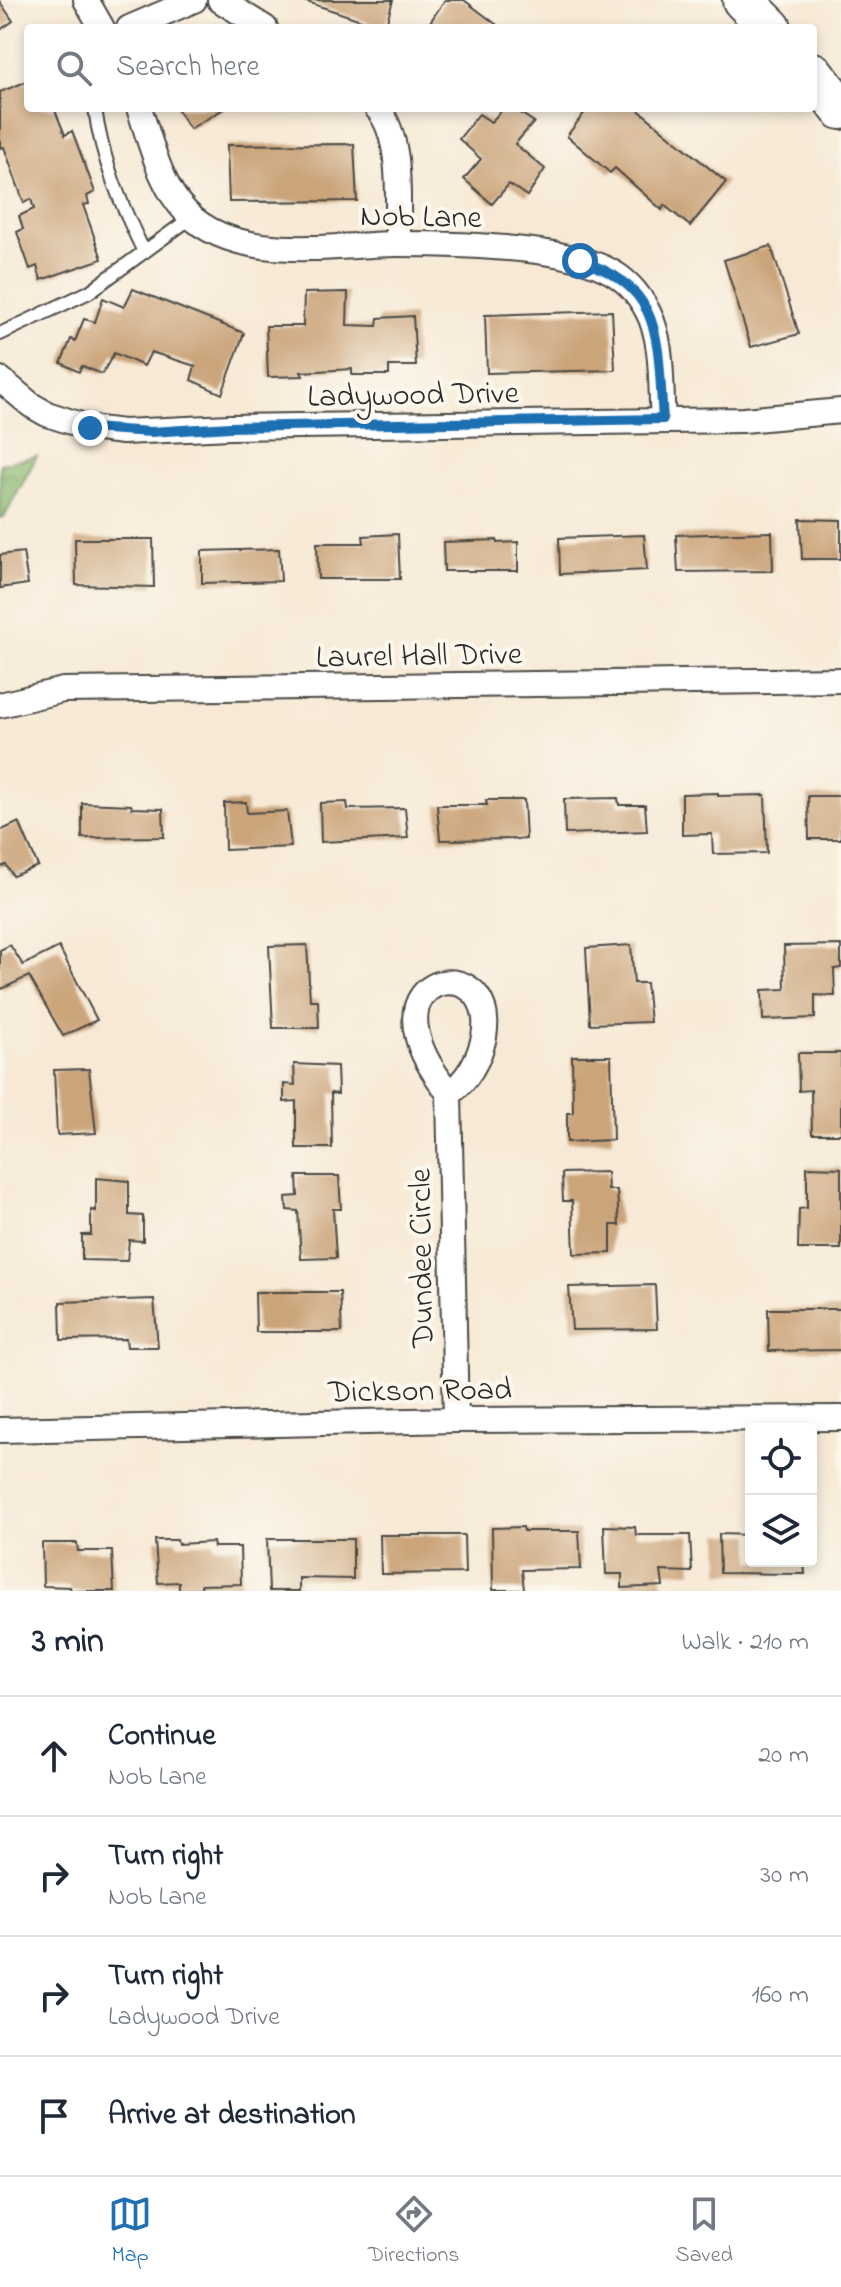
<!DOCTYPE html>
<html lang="en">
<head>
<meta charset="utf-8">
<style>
  :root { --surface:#fff; --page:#f6f6f7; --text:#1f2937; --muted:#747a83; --line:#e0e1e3; --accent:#1f6fb2 }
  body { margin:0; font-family:"Indie Flower",sans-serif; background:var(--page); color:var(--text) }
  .controls { position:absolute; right:24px; bottom:24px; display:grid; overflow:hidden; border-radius:8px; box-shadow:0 4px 12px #0003 }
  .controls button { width:72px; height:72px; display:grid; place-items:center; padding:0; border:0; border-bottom:2px solid var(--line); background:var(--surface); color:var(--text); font:40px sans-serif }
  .stop { position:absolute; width:24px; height:24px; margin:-18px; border:6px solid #1f6fb2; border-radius:50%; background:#fff }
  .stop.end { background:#1f6fb2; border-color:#fff; box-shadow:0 2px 8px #0008 }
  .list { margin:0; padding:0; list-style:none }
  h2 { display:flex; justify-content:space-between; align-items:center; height:104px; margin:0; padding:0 32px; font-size:34px }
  h2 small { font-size:26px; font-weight:400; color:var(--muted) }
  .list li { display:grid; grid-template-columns:52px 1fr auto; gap:24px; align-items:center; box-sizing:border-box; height:120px; padding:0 32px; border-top:2px solid var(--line) }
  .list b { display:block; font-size:30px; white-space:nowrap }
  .list p { margin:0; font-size:26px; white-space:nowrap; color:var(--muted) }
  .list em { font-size:26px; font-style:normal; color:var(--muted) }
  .icon { flex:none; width:44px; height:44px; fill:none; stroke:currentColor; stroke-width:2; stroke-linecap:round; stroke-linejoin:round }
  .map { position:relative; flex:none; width:841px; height:1591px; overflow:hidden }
  .search { position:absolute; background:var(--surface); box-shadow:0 4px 12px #0003; left:24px; right:24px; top:24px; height:88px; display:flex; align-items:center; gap:20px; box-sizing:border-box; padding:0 28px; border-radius:8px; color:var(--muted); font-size:30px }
  .sheet { height:584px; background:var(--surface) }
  nav { display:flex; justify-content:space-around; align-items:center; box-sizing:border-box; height:112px; border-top:2px solid var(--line); background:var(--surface); font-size:22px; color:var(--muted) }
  nav a { display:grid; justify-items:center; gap:4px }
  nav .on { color:var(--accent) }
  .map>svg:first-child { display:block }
</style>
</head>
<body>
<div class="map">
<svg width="841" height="1591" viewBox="0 0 841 1591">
  <defs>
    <pattern id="forest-crowns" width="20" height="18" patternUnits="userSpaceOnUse" patternTransform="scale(2)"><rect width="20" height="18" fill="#8ab86f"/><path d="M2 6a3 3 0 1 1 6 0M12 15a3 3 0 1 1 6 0" fill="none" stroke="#71965b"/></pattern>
  </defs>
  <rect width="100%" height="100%" fill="#fbf7ec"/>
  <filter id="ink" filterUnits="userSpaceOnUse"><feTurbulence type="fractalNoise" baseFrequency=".0125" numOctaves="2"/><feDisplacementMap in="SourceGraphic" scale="16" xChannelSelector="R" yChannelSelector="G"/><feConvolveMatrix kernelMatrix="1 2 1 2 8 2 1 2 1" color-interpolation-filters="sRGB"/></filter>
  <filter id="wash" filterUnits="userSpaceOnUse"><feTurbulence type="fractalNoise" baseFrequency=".006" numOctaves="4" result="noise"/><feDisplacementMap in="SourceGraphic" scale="32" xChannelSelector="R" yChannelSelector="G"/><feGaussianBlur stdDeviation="1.8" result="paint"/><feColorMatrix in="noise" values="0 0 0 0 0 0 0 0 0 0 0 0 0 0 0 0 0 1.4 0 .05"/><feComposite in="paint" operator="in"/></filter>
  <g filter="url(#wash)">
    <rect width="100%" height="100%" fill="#f7e9d5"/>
    <polygon fill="url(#forest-crowns)" stroke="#5a724d" stroke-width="2" points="37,456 5,516 0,518 0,464"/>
    <g id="blocks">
      <g fill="#cba47a">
        <polygon points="301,0 393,0 385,28"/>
        <polygon points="445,0 464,0 501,28 426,28"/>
        <polygon points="0,2 13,21 0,30"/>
        <polygon points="28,81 28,108 54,108 65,135 72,131 95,192 87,196 89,204 83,205 102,259 41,280 37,266 30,269 17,232 23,229 19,216 34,209 31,199 24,203 4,147 0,148 0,92"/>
        <polygon points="176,108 225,108 190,129"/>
        <polygon points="504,108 513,108 534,122 515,144 545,169 527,196 509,184 492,204 464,179 481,159 459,139 479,114 491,122"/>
        <polygon points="588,108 636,108 726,182 690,226 664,205 662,210 615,168 610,173 567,136"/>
        <polygon points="354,144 357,201 229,202 227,145"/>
        <polygon points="771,246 799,334 751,347 724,260"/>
        <polygon points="133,289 244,333 222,394 191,380 195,366 151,352 144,366 114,353 102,374 82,366 79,372 61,363 71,339 75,341 84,319 95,322 103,298 124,307"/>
        <polygon points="348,292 347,325 377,326 378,318 413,316 416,366 389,366 389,375 352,375 352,369 301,372 303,376 268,377 266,326 303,326 304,293"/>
        <polygon points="612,311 615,370 487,373 485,315"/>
        <polygon points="800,519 841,520 841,559 802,559"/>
        <polygon points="772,532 773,571 678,572 676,535"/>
        <polygon points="398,534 400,579 318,579 317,543 364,543 363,536"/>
        <polygon points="644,535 647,570 560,574 559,538"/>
        <polygon points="75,539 153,539 154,587 76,585"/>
        <polygon points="497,540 497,543 518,542 518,571 444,571 443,542"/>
        <polygon points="279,549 281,581 202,583 202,551"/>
        <polygon points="23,552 28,584 0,588 0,555"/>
        <polygon points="718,793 718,796 765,795 767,853 713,854 712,834 682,835 682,794"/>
        <polygon points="808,796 841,796 841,839 809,839"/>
        <polygon points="618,798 619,805 645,805 647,831 565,834 564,799"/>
        <polygon points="486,800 524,800 526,839 440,840 437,805 487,805"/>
        <polygon points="246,802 247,813 287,811 291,847 225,850 224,803"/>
        <polygon points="347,802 348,809 405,808 408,838 321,842 320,803"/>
        <polygon points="82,803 131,805 132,808 163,809 164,837 82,838"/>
        <polygon points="19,822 38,866 13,876 6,865 0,867 0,831"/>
        <polygon points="10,945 23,965 59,947 97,1020 63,1036 29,976 2,989 0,985 0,950"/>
        <polygon points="307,945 310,1000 318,1000 319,1028 273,1028 269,946"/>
        <polygon points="631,945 634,983 646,983 650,1022 590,1024 586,948"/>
        <polygon points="841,945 841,968 834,969 835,996 815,995 815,1018 763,1020 762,990 785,989 784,946"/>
        <polygon points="798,1053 841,1053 841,1134 812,1134 811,1090 799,1091"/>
        <polygon points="572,1056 611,1056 613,1140 567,1142 567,1113 573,1113"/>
        <polygon points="294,1064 337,1066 338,1094 331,1093 332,1148 296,1148 296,1101 284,1102 284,1084 295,1085"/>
        <polygon points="89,1069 96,1133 57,1135 54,1070"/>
        <polygon points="807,1167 841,1168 841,1249 798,1249 799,1209 807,1208"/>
        <polygon points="607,1172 608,1190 617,1190 619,1225 611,1225 611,1253 574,1254 572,1201 563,1201 562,1173"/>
        <polygon points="297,1176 339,1176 341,1209 333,1209 336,1258 301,1259 298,1211 287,1210 286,1197 298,1196"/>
        <polygon points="96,1178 129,1181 129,1215 143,1216 143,1241 129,1240 127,1261 82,1260 82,1235 91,1235 91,1210 96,1211"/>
        <polygon points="655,1285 657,1329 572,1330 569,1287"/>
        <polygon points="255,1292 340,1292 342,1332 256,1332"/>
        <polygon points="154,1299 158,1347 127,1347 126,1339 61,1340 60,1302"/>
        <polygon points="768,1309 841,1309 841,1350 769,1351"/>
        <polygon points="604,1526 635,1527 636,1535 690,1535 692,1572 661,1571 663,1586 622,1588 622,1574 606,1574"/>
        <polygon points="523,1527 524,1531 579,1531 581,1569 522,1570 524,1590 493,1590 492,1528"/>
        <polygon points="719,1534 751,1535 751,1561 804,1561 805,1574 720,1573"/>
        <polygon points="380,1535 464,1535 465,1573 381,1574"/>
        <polygon points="267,1539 353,1539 353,1579 299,1578 299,1591 269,1591"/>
        <polygon points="155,1540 177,1540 178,1544 213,1542 214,1547 240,1547 241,1584 201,1585 202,1591 179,1591 179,1582 158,1583"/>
        <polygon points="42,1543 77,1543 78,1551 112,1551 114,1591 71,1591 70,1587 43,1586"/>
      </g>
    </g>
  </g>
  <g filter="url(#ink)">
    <use href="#blocks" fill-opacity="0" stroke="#4a4844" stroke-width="2"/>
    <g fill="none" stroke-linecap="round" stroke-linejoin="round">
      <defs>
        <g id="lane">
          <path d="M95,108C101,158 122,207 144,252"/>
          <polyline points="0,334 89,292 192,217"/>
        </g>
        <g id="street">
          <polyline points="86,0 102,28"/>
          <polyline points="220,0 265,28"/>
          <polyline points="129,28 194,0"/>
          <path d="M139,108C151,143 160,185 186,212C237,264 331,245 396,244C450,244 560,246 606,269C625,278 639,294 648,312C664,343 660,385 663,419"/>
          <path d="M377,108C404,138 397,205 398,244"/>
          <polyline points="0,379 31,405 47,414 90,428 123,432 230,427 744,420 841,411"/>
          <polyline points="0,705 63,690 841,680"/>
          <path d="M449,1094C467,1080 479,1060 484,1037C497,963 401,966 417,1034C422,1057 436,1075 449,1094L456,1420"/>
          <polyline points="0,1430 456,1420 841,1418"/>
        </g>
        <g id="primary">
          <polyline points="743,0 771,28"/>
          <polyline points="813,73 841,109"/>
        </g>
      </defs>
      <use href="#lane" stroke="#4a4844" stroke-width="16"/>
      <use href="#street" stroke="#4a4844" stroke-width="28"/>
      <use href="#primary" stroke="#4a4844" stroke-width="44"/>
      <use href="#lane" stroke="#fff" stroke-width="12"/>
      <use href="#street" stroke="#fff" stroke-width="24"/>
      <use href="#primary" stroke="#fff" stroke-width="40"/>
    </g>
  </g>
  <g fill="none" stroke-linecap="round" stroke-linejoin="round" filter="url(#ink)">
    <path stroke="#1f6fb2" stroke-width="10" d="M90,428L151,432L230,427L663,419C657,345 666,286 580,261"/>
  </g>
  <g text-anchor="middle" stroke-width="8" stroke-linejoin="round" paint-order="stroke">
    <g font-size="32" fill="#2b2b2b" stroke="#fbf7ec">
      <text transform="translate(421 215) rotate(1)" y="11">Nob Lane</text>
      <text transform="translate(413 393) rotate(-1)" y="11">Ladywood Drive</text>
      <text transform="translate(419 654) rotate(-1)" y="11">Laurel Hall Drive</text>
      <text transform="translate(420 1258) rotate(-91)" y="11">Dundee Circle</text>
      <text transform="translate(420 1389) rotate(-1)" y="11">Dickson Road</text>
    </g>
  </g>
</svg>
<div class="controls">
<button><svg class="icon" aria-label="locate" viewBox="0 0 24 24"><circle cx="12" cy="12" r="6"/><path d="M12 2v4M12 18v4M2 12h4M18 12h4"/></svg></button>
<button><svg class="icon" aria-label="layers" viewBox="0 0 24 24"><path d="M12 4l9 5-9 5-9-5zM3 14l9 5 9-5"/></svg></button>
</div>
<div class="stop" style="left:580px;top:261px"></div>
<div class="stop end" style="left:90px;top:428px"></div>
<div class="search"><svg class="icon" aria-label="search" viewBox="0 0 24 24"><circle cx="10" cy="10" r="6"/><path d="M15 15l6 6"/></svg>Search here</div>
</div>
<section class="sheet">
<h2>3 min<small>Walk · 210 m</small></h2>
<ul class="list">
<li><svg class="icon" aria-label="ahead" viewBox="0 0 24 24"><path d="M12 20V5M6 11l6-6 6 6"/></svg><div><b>Continue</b><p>Nob Lane</p></div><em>20 m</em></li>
<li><svg class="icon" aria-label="right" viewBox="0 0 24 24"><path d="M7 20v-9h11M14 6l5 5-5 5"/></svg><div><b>Turn right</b><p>Nob Lane</p></div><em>30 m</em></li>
<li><svg class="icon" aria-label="right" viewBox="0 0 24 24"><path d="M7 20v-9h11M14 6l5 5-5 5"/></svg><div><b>Turn right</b><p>Ladywood Drive</p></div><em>160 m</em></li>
<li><svg class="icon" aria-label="arrive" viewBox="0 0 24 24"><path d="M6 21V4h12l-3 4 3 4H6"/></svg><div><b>Arrive at destination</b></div></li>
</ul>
</section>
<nav>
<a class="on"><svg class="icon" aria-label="map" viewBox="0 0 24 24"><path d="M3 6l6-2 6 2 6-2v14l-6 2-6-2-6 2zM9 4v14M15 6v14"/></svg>Map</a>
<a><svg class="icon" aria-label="directions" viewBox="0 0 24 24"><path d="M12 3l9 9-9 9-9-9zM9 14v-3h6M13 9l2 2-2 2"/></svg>Directions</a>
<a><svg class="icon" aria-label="saved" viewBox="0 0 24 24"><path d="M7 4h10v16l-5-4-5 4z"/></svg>Saved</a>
</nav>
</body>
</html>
